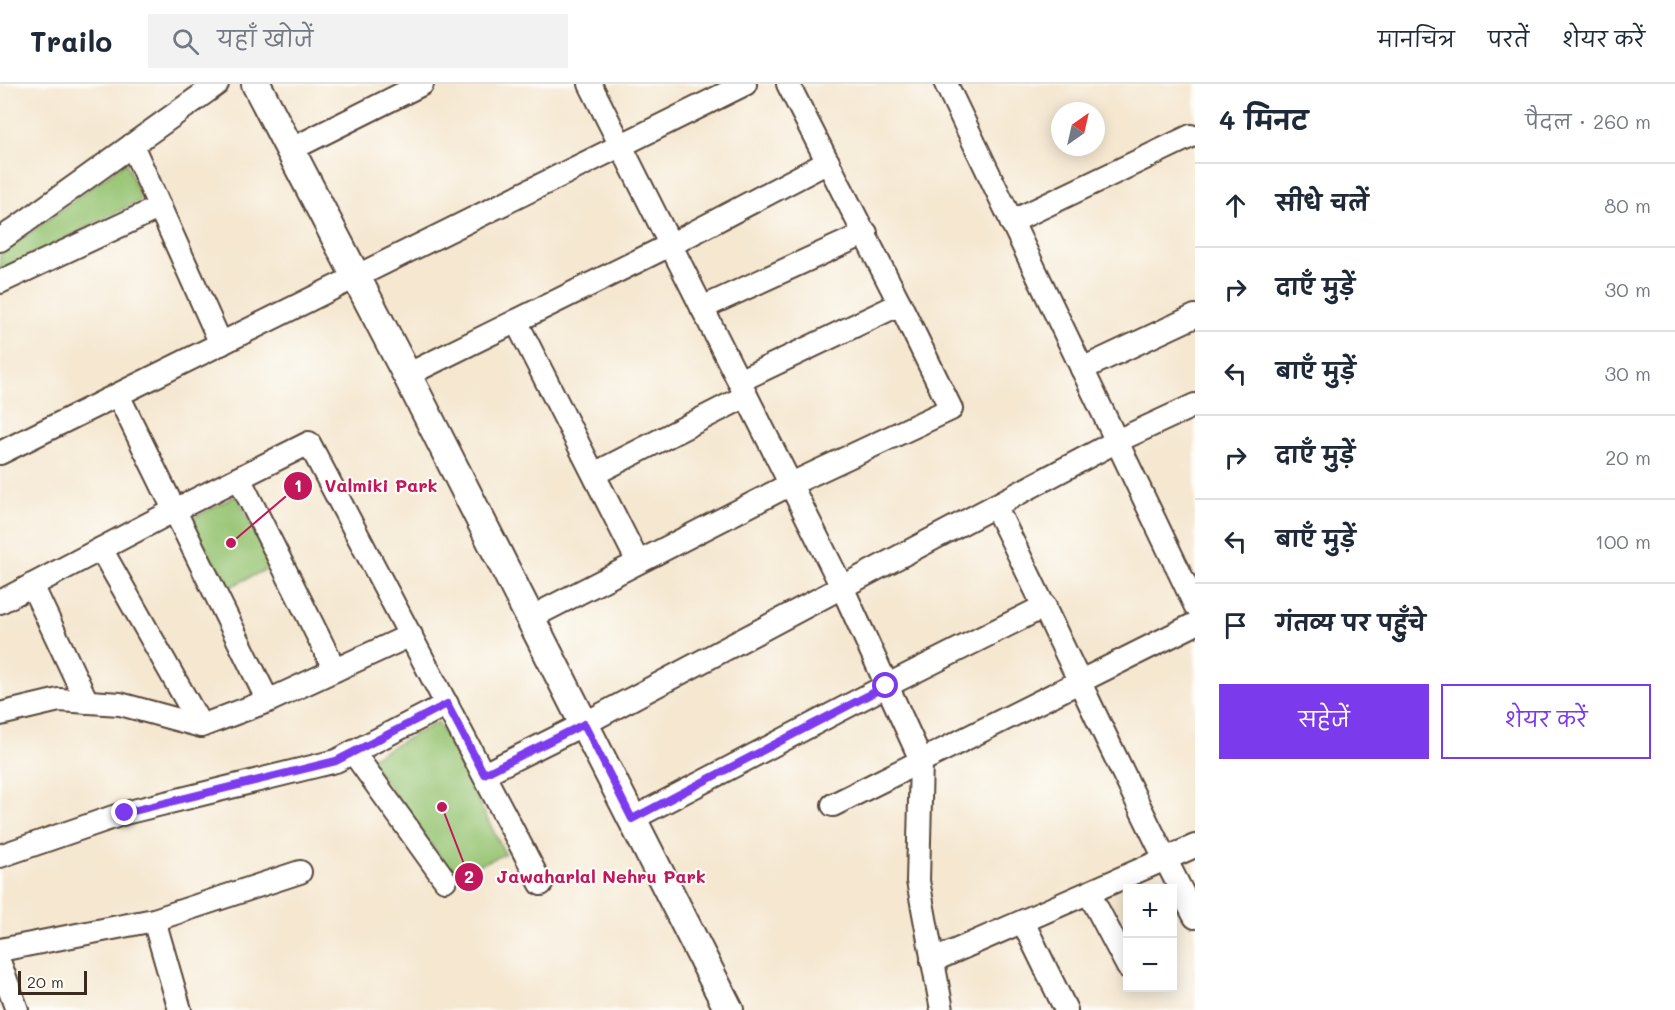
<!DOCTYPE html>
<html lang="hi">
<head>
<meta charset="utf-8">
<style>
  :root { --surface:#fff; --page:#f2f2f3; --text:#1f2937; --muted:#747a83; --line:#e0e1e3; --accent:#7c3aed }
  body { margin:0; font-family:Mali,"Playpen Sans Deva",sans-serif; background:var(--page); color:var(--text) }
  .controls { position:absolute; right:18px; bottom:18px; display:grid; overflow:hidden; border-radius:0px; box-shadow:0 3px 15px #0003 }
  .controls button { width:54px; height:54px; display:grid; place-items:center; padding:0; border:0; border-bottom:2px solid var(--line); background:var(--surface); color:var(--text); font:30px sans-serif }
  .compass { position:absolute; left:1051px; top:18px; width:54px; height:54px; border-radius:50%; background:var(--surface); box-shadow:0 3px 15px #0003; rotate:34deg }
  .scale { position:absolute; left:18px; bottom:15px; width:69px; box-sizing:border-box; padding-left:6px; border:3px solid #3b2a1e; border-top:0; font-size:16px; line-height:21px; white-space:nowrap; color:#3b2a1e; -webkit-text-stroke:4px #fdfcf7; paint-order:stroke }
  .stop { position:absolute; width:18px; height:18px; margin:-14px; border:4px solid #7c3aed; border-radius:50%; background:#fff }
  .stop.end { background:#7c3aed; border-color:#fff; box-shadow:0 2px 6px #0008 }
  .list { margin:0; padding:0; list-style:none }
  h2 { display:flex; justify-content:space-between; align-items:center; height:78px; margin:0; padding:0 24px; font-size:26px }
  h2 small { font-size:20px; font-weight:400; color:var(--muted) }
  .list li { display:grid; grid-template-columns:39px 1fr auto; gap:18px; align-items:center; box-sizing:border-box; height:84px; padding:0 24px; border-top:2px solid var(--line) }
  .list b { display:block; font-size:22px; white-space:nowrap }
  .list em { font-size:20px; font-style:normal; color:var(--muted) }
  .actions { display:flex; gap:12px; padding:18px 24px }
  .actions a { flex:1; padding:14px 0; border:2px solid var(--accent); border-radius:0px; text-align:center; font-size:21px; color:var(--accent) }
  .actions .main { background:var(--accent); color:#fff }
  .icon { flex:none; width:33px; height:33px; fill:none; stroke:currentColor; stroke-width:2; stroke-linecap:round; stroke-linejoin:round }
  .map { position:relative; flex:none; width:1195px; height:926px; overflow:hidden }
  header { display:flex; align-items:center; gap:36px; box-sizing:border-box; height:84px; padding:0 30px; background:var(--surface); border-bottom:2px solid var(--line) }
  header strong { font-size:28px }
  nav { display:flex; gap:33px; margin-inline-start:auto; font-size:21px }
  .search { width:420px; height:54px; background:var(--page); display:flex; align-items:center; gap:15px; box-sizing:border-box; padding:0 21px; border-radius:0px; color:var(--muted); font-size:22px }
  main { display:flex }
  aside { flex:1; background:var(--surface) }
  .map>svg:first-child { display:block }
</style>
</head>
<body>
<header>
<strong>Trailo</strong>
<div class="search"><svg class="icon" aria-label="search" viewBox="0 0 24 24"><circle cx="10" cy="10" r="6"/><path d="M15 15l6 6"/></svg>यहाँ खोजें</div>
<nav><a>मानचित्र</a><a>परतें</a><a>शेयर करें</a></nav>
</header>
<main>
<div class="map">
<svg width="1195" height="926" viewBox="0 0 1195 926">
  <rect width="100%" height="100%" fill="#fdfcf7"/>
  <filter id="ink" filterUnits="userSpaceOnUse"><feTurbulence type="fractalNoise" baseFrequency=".0167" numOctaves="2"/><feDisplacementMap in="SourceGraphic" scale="12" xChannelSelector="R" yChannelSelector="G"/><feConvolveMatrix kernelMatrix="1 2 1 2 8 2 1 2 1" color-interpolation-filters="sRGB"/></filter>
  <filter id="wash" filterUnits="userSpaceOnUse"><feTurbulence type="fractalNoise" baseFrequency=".008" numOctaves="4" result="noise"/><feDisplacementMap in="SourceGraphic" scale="24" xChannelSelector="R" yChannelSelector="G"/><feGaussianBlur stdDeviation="1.35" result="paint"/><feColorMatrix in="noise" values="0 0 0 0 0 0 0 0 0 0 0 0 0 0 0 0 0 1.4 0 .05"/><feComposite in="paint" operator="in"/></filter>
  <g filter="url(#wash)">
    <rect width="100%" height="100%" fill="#f5e7d0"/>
    <g fill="#96c472" stroke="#687748" stroke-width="1.5">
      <polygon points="126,78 141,116 0,187 0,171"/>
      <polygon points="237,411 271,483 226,505 191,435"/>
      <polygon points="438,638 505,770 454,792 369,675"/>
    </g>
  </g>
  <g filter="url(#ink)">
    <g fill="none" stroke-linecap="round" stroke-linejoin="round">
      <defs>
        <g id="minor">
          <polyline points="590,0 842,503 921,676 918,797 942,926"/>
          <polyline points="946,0 1195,521"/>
          <polyline points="132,61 221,260"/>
          <polyline points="290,66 422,0"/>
          <polyline points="1011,138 1191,52"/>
          <polyline points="0,156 217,0"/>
          <polyline points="0,198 160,123"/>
          <polyline points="702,224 866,149"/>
          <polyline points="516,237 638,478"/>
          <polyline points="1082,285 1195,232"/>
          <polyline points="407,291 670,161 828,78"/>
          <polyline points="739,297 900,220 788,0"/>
          <polyline points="118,311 268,617 411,551"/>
          <polyline points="0,369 745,0"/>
          <polyline points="594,390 746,312"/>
          <polyline points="239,394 335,586"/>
          <path d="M995,422C1063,558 1124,698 1195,833"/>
          <polyline points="101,465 201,642"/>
          <polyline points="32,501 87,618"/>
          <polyline points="0,518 175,426 309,359 541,800"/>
          <polyline points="530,534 791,400 951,325 900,220"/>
          <polyline points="0,630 59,616 120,620 201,642 268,617"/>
          <polyline points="353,668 445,796"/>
          <polyline points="484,690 584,640 1117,357 1195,321"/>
          <polyline points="833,721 1195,540"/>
          <polyline points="632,735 886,602 1045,522"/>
          <polyline points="0,772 125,729 336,677 447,620"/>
          <polyline points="1089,809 1128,883"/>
          <polyline points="154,836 180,926"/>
          <polyline points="1023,838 1066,926"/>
          <polyline points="0,866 154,836 300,788"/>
          <polyline points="932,877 1195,762"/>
          <polyline points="0,880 17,926"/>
        </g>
        <polyline id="tertiary" points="256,0 407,291 729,926"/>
      </defs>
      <use href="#minor" stroke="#574639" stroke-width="26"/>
      <use href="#tertiary" stroke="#574639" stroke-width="32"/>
      <use href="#minor" stroke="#fff" stroke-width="22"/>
      <use href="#tertiary" stroke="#fff" stroke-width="28"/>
    </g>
  </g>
  <g fill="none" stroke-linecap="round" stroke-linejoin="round" filter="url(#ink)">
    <polyline stroke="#7c3aed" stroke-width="8" points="125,729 336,677 447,620 484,690 584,640 632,735 886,602"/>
  </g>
  <path fill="none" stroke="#c2185b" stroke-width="2" d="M231 459L298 402M442 723L469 793"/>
  <g fill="#c2185b" stroke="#fdfcf7" stroke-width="2">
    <circle cx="231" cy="459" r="6"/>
    <circle cx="442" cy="723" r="6"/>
    <circle cx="298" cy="402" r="15"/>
    <circle cx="469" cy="793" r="15"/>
  </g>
  <g font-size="18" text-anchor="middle" font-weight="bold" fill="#fff">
    <text x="298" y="408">1</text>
    <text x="469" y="799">2</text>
  </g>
  <g font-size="18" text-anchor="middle" font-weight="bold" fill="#c2185b" stroke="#fdfcf7" stroke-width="4.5" stroke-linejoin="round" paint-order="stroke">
    <text x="381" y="408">Valmiki Park</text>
    <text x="601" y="799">Jawaharlal Nehru Park</text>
  </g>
</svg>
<div class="controls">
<button>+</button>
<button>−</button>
</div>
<svg class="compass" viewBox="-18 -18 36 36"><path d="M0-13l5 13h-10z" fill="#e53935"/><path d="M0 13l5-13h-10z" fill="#747a83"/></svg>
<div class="scale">20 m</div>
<div class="stop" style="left:886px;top:602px"></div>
<div class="stop end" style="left:125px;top:729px"></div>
</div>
<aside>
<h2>4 मिनट<small>पैदल · 260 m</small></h2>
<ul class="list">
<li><svg class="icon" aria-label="ahead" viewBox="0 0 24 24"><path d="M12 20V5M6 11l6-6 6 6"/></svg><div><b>सीधे चलें</b></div><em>80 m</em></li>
<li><svg class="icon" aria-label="right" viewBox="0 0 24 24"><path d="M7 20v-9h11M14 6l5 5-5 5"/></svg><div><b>दाएँ मुड़ें</b></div><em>30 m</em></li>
<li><svg class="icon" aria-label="left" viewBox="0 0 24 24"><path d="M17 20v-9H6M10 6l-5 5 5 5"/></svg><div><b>बाएँ मुड़ें</b></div><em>30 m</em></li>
<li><svg class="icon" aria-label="right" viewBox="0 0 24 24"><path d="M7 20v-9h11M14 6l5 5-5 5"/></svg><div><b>दाएँ मुड़ें</b></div><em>20 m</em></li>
<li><svg class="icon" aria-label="left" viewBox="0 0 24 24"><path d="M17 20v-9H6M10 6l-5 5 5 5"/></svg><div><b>बाएँ मुड़ें</b></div><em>100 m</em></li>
<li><svg class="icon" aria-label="arrive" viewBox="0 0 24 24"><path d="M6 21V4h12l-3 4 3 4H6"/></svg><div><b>गंतव्य पर पहुँचे</b></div></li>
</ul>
<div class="actions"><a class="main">सहेजें</a><a>शेयर करें</a></div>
</aside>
</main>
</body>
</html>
